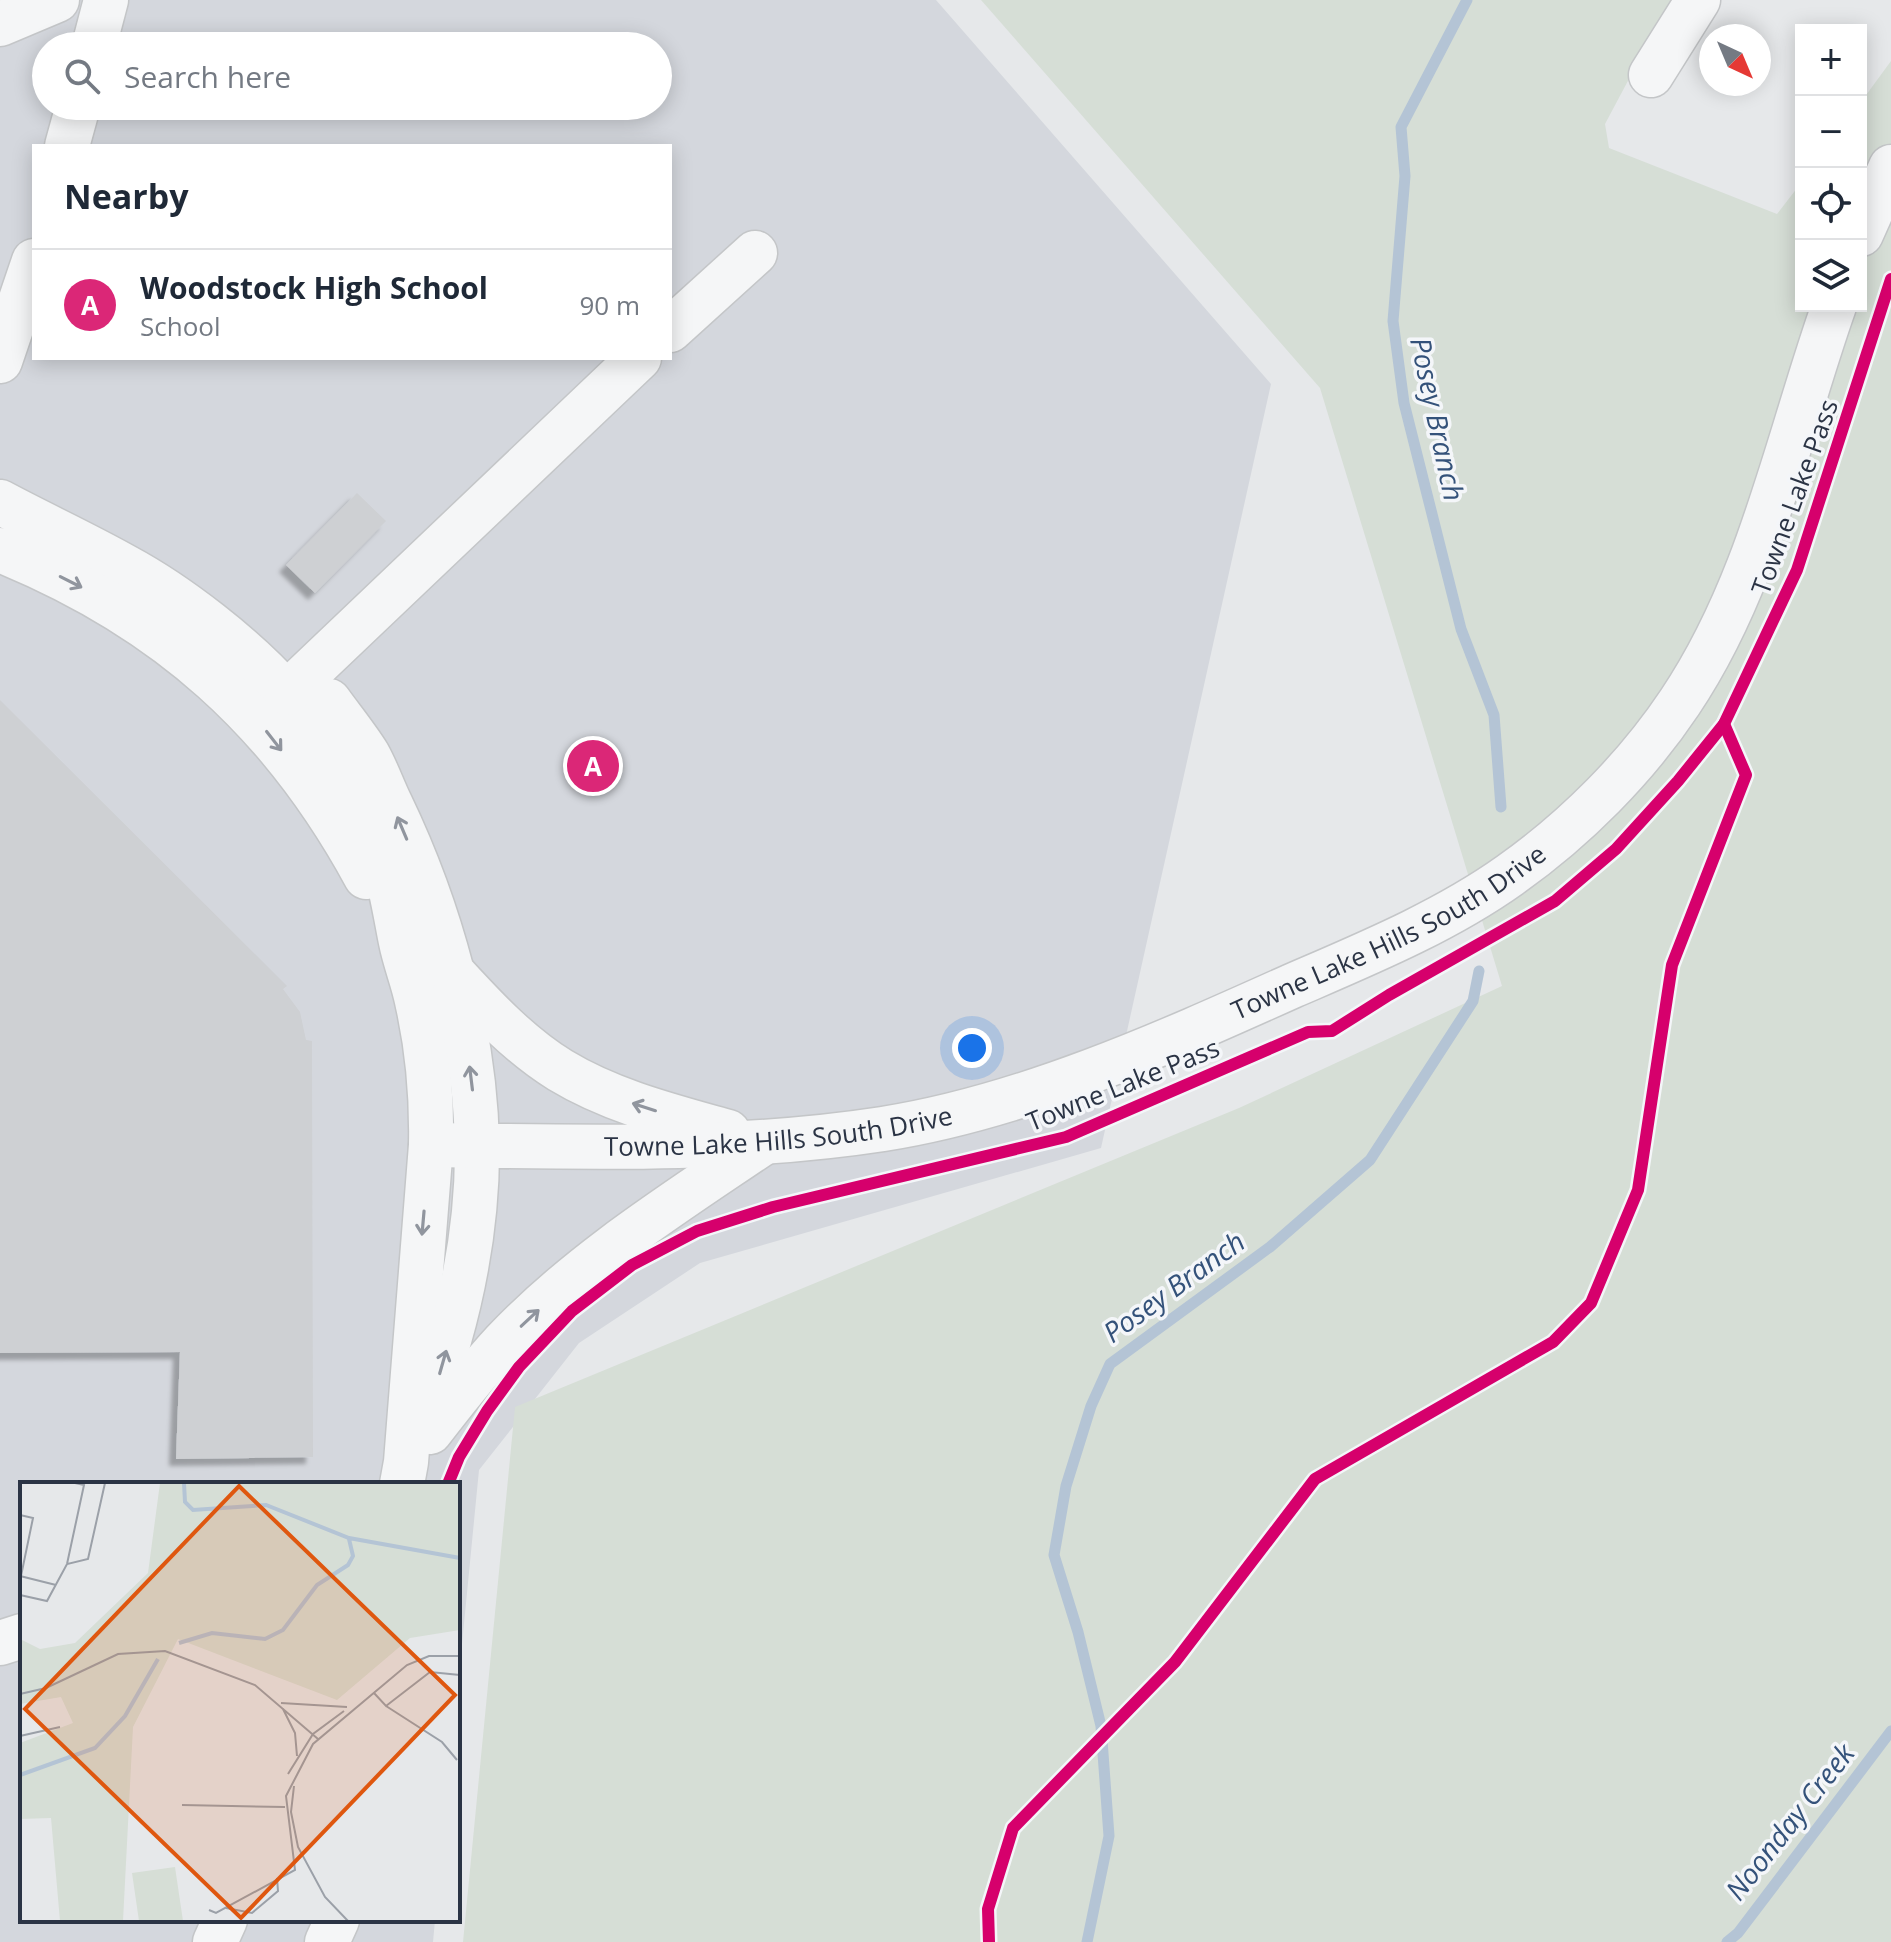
<!DOCTYPE html>
<html lang="en">
<head>
<meta charset="utf-8">
<style>
  :root { --surface:#fff; --page:#f6f6f7; --text:#1f2937; --muted:#747a83; --line:#e0e1e3; --accent:#db2777 }
  body { margin:0; font-family:"Open Sans",sans-serif; background:var(--page); color:var(--text) }
  .controls { position:absolute; right:24px; top:24px; display:grid; overflow:hidden; border-radius:0px; box-shadow:0 4px 20px #0003 }
  .controls button { width:72px; height:72px; display:grid; place-items:center; padding:0; border:0; border-bottom:2px solid var(--line); background:var(--surface); color:var(--text); font:40px sans-serif }
  .compass { position:absolute; left:1699px; top:24px; width:72px; height:72px; border-radius:50%; background:var(--surface); box-shadow:0 4px 20px #0003; rotate:136deg }
  .you { position:absolute; left:972px; top:1048px; width:28px; height:28px; margin:-20px; border:6px solid #fff; border-radius:50%; background:#1a73e8; box-shadow:0 0 0 12px #1a73e833 }
  .badge { display:grid; place-items:center; width:52px; height:52px; border-radius:50%; background:var(--accent); color:#fff; font-size:26px; font-weight:700 }
  .pin { position:absolute; translate:-50% -50%; border:4px solid #fff; box-shadow:0 2px 8px #0006 }
  .list { margin:0; padding:0; list-style:none }
  h2 { display:flex; justify-content:space-between; align-items:center; height:104px; margin:0; padding:0 32px; font-size:34px }
  h2 small { font-size:26px; font-weight:400; color:var(--muted) }
  .list li { display:grid; grid-template-columns:52px 1fr auto; gap:24px; align-items:center; box-sizing:border-box; height:112px; padding:0 32px; border-top:2px solid var(--line) }
  .list b { display:block; font-size:30px; white-space:nowrap }
  .list p { margin:0; font-size:26px; white-space:nowrap; color:var(--muted) }
  .list em { font-size:26px; font-style:normal; color:var(--muted) }
  .icon { flex:none; width:44px; height:44px; fill:none; stroke:currentColor; stroke-width:2; stroke-linecap:round; stroke-linejoin:round }
  .map { position:relative; flex:none; width:1891px; height:1942px; overflow:hidden }
  .search { position:absolute; background:var(--surface); box-shadow:0 4px 20px #0003; left:32px; top:32px; width:640px; height:88px; display:flex; align-items:center; gap:20px; box-sizing:border-box; padding:0 28px; border-radius:44px; color:var(--muted); font-size:30px }
  .panel { position:absolute; background:var(--surface); box-shadow:0 4px 20px #0003; left:32px; top:144px; width:640px; height:216px; border-radius:0px }
  .map>svg:first-child { display:block }
</style>
</head>
<body>
<div class="map">
<svg width="1891" height="1942" viewBox="0 0 1891 1942">
  <defs>
    <filter id="shadow"><feDropShadow dx="-7" dy="7" stdDeviation="2" flood-color="#0004"/></filter>
  </defs>
  <rect width="100%" height="100%" fill="#e6e8ea"/>
  <path fill="#d4d7dd" fill-rule="evenodd" d="M0,0H936L1271,384L1101,1148L700,1263L579,1343L479,1470L458,1685V1484H22V1920H435L433,1942H0ZM46,46H658V106H46ZM34,146H670V358H34Z"/>
  <polygon fill="#d6ded6" points="981,0 1671,0 1605,124 1609,148 1777,214 1801,183 1801,306 1861,306 1861,102 1891,61 1891,1942 463,1942 515,1407 1239,1108 1502,986 1320,388"/>
  <g fill="none" stroke-linecap="round" stroke-linejoin="round">
    <g stroke="#b4c4d5" stroke-width="11">
      <polyline points="1467,0 1401,127 1405,176 1393,321 1404,403 1461,629 1494,715 1501,807"/>
      <polyline points="1087,1942 1109,1836 1101,1726 1078,1632 1054,1555 1066,1486 1091,1406 1110,1364 1270,1247 1370,1160 1473,1001 1479,971"/>
      <polyline points="1727,1942 1738,1933 1891,1731"/>
    </g>
  </g>
  <g fill="#ced0d3" filter="url(#shadow)">
    <polygon points="357,493 386,521 315,593 286,565"/>
    <polygon points="0,700 287,986 283,989 300,1012 306,1040 312,1041 313,1457 176,1459 180,1352 0,1353"/>
  </g>
  <g fill="none" stroke-linecap="round" stroke-linejoin="round">
    <defs>
      <g id="minor">
        <polyline points="0,24 57,0"/>
        <polyline points="94,46 106,0"/>
        <polyline points="1651,75 1698,0"/>
        <polyline points="67,146 78,106"/>
        <polyline points="1861,234 1891,167"/>
        <polyline points="670,330 755,253"/>
        <polyline points="0,361 34,261"/>
        <path d="M0,502C41,524 83,543 124,566C178,595 245,647 286,693C326,737 359,798 380,854C391,883 395,912 401,942C405,962 413,981 417,1001C428,1049 432,1096 431,1145L406,1462L402,1484"/>
        <path d="M0,550C165,617 281,720 366,877"/>
        <polyline points="287,693 639,358"/>
        <path d="M329,701C342,719 356,736 368,755C377,771 383,789 391,805C440,907 475,1031 477,1145C478,1238 456,1332 423,1418"/>
        <path d="M451,971C484,1007 518,1044 560,1070C611,1101 671,1116 728,1132"/>
        <path id="s1" d="M431,1145C581,1147 733,1152 883,1129C1023,1107 1163,1044 1292,986C1366,954 1444,922 1510,875C1575,829 1636,768 1680,702C1760,583 1787,439 1834,306"/>
        <path d="M430,1432C454,1401 478,1370 504,1342C579,1263 673,1204 763,1143"/>
        <polyline points="0,1643 22,1636"/>
        <polyline points="215,1942 225,1920"/>
        <polyline points="327,1942 337,1920"/>
      </g>
    </defs>
    <use href="#minor" stroke="#c4c6c8" stroke-width="47"/>
    <use href="#minor" stroke="#f5f6f7" stroke-width="44"/>
    <defs>
      <g id="cycleway">
        <polyline points="448,1484 459,1457 487,1411 519,1367 572,1311 632,1265 697,1231 773,1207 1066,1137 1308,1032 1332,1031 1389,995 1555,901 1616,849 1678,781 1724,724 1797,570 1891,279"/>
        <polyline points="989,1942 988,1909 1013,1828 1175,1662 1315,1479 1553,1342 1591,1303 1638,1190 1672,965 1746,775 1724,724"/>
      </g>
    </defs>
    <use href="#cycleway" stroke="#f4f6f9" stroke-width="17"/>
    <use href="#cycleway" stroke="#d6006c" stroke-width="12"/>
  </g>
  <defs><path id="oneway-shaft" d="M-6 0H5M1.5-3L5.5 0L1.5 3" fill="none" stroke-width="1.6" stroke-linecap="round" stroke-linejoin="round" transform="scale(2)"/></defs>
  <g stroke="#90959e">
    <use href="#oneway-shaft" transform="translate(71 582) rotate(27)"/>
    <use href="#oneway-shaft" transform="translate(274 741) rotate(52)"/>
    <use href="#oneway-shaft" transform="translate(402 828) rotate(-113)"/>
    <use href="#oneway-shaft" transform="translate(471 1078) rotate(-97)"/>
    <use href="#oneway-shaft" transform="translate(644 1107) rotate(-162)"/>
    <use href="#oneway-shaft" transform="translate(423 1223) rotate(95)"/>
    <use href="#oneway-shaft" transform="translate(530 1318) rotate(-43)"/>
    <use href="#oneway-shaft" transform="translate(443 1362) rotate(-74)"/>
  </g>
  <g text-anchor="middle" stroke-width="7" stroke-linejoin="round" paint-order="stroke">
    <g font-size="26" fill="#2b3445" stroke="#f4f6f9">
      <text transform="translate(1795 497) rotate(-70)" y="9">Towne Lake Pass</text>
      <text dy="9" stroke="none"><textPath href="#s1" startOffset="998">Towne Lake Hills South Drive</textPath></text>
      <text transform="translate(1123 1085) rotate(-22)" y="9">Towne Lake Pass</text>
      <text dy="9" stroke="none"><textPath href="#s1" startOffset="348">Towne Lake Hills South Drive</textPath></text>
    </g>
    <g font-size="28" font-style="italic" fill="#34527a" stroke="#f4f6f9">
      <text transform="translate(1437 419) rotate(78)" y="10">Posey Branch</text>
      <text transform="translate(1174 1287) rotate(-36)" y="10">Posey Branch</text>
      <text transform="translate(1790 1822) rotate(-52)" y="10">Noonday Creek</text>
    </g>
  </g>
  <g transform="translate(20 1482)">
    <rect width="440" height="440" fill="#e6e8ea"/>
    <path d="M140,1H440V148L390,156L317,218L158,157L113,245L103,439H40L31,336L0,337V261L53,241L41,215L0,222V157L20,167L55,161L128,91ZM155,385L163,439H119L112,391Z" fill="#d6ded6"/>
    <path fill="none" stroke="#b4c4d5" stroke-width="4" d="M164,1L165,20L173,28L246,23L329,56L440,76M159,161L192,151L245,157L263,148L297,103L328,83L333,74L329,57M0,293L75,266L105,234L138,177"/>
    <path fill="none" stroke="#9ba0a8" stroke-width="2" d="M0,33L13,36L1,94M47,82L64,3L55,1M0,94L36,103M0,113L27,119L47,82L68,77L85,1M354,211L366,224L410,190L440,193M0,212L26,206L98,172L145,169L235,203L298,257M261,221L327,225M366,224L422,260L437,278M263,227L275,251L277,274M0,254L40,245M268,292L293,252L324,229M274,304L271,330L278,365L305,415L328,439M162,323L265,325M206,426L232,431L258,409L257,396M189,428L196,431L275,388L266,314L293,262L387,183L409,174H440"/>
    <path fill="#df570f" fill-opacity="0.15" stroke="#df570f" stroke-width="4" d="M219,4L435,213L221,436L5,227Z"/>
    <rect width="440" height="440" fill="none" stroke="#2b3445" stroke-width="4"/>
  </g>
</svg>
<div class="controls">
<button>+</button>
<button>−</button>
<button><svg class="icon" aria-label="locate" viewBox="0 0 24 24"><circle cx="12" cy="12" r="6"/><path d="M12 2v4M12 18v4M2 12h4M18 12h4"/></svg></button>
<button><svg class="icon" aria-label="layers" viewBox="0 0 24 24"><path d="M12 4l9 5-9 5-9-5zM3 14l9 5 9-5"/></svg></button>
</div>
<svg class="compass" viewBox="-18 -18 36 36"><path d="M0-13l5 13h-10z" fill="#e53935"/><path d="M0 13l5-13h-10z" fill="#747a83"/></svg>
<div class="you"></div>
<div class="pin badge" style="left:593px;top:766px">A</div>
<div class="search"><svg class="icon" aria-label="search" viewBox="0 0 24 24"><circle cx="10" cy="10" r="6"/><path d="M15 15l6 6"/></svg>Search here</div>
<section class="panel">
<h2>Nearby<small></small></h2>
<ul class="list">
<li><span class="badge">A</span><div><b>Woodstock High School</b><p>School</p></div><em>90 m</em></li>
</ul>
</section>
</div>
</body>
</html>
